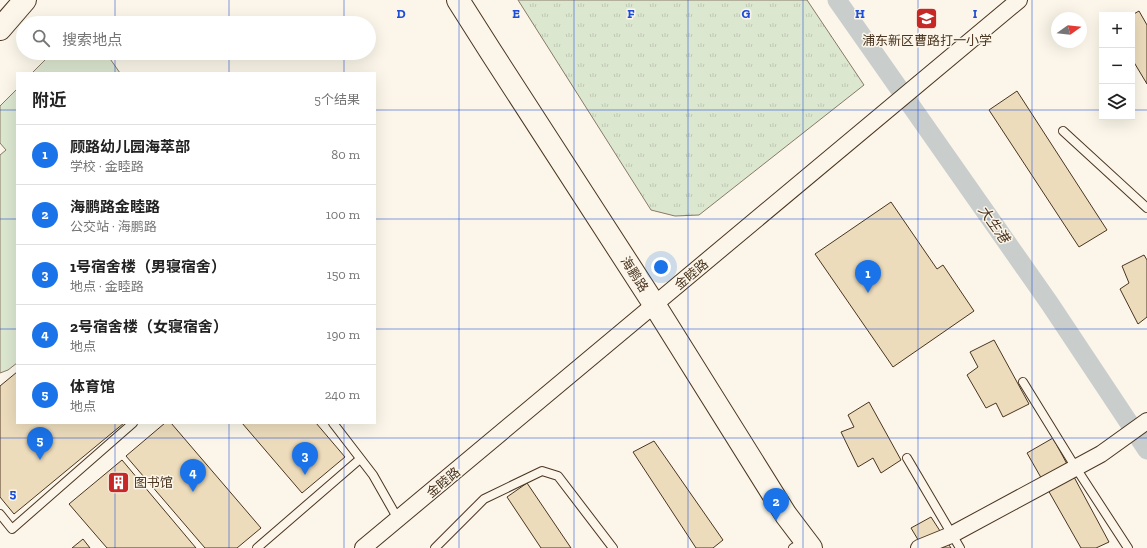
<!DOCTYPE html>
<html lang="zh">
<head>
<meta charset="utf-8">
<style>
  :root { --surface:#fff; --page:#f2f2f2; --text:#222; --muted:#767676; --line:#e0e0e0; --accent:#1a73e8 }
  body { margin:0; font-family:"Zilla Slab","Noto Sans SC",serif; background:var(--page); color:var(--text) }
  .controls { position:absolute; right:12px; top:12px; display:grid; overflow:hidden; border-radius:0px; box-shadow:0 4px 16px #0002 }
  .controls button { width:36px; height:36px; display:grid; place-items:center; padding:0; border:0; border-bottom:1px solid var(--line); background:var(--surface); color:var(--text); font:20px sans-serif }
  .compass { position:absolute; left:1051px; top:12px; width:36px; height:36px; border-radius:50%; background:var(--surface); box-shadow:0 4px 16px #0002; rotate:75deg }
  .you { position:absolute; left:661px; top:267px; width:14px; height:14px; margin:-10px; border:3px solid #fff; border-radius:50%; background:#1a73e8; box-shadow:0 0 0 6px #1a73e833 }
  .badge { display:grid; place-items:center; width:26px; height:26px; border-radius:50%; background:var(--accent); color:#fff; font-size:13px; font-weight:700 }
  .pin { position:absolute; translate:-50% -33px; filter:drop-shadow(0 1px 2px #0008) }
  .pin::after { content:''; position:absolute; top:21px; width:14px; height:12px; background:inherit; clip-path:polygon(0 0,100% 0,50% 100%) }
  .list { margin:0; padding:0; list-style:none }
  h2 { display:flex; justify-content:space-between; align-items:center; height:52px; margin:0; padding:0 16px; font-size:17px }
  h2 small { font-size:13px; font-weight:400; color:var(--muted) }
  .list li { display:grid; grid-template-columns:26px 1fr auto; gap:12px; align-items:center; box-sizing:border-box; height:60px; padding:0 16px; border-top:1px solid var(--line) }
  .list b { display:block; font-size:15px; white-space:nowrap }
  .list p { margin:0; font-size:13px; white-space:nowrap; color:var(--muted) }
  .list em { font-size:13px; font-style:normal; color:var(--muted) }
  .icon { flex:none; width:22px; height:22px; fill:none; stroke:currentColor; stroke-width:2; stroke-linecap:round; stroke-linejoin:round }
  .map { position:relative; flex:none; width:1147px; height:548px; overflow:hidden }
  .search { position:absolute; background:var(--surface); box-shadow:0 4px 16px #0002; left:16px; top:16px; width:360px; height:44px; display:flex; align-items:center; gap:10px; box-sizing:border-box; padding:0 14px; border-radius:22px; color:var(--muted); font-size:15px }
  .panel { position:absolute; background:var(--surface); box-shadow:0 4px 16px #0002; left:16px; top:72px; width:360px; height:352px; border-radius:0px }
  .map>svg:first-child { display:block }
</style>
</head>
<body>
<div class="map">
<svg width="1147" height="548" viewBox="0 0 1147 548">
  <defs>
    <pattern id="park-tufts" width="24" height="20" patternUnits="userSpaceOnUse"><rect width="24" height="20" fill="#dce7d0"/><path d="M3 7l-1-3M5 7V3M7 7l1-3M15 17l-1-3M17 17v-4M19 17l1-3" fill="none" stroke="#bec7b2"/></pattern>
  </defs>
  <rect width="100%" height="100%" fill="#fbf6e9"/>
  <g fill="#dce7d0" stroke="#887966">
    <polygon points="52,53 106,53 120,73 32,73"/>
    <polygon points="17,89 17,363 8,370 0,373 0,155 6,150 0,143 0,106"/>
  </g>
  <polygon fill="url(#park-tufts)" stroke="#887966" points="518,0 807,0 864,85 699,215 675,216 651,210"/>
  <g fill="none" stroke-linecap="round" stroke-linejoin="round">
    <polyline stroke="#c9cecd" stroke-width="19" points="837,0 1050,304 1147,450"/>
  </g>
  <g fill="#ecdcbc" stroke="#4a3520">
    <polygon points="1139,11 1147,25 1147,84 1132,59 1132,15"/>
    <polygon points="1017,91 1107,230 1079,247 989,110"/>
    <polygon points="891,202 937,269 943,265 974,311 893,367 815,254"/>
    <polygon points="1144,255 1147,260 1147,317 1138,324 1120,289 1129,283 1122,266"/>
    <polygon points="994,340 1029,404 1003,417 996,403 986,408 967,375 978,367 970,352"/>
    <polygon points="17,372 17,423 124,423 14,514 0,497 0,386"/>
    <polygon points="869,402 901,460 881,473 873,458 858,467 841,432 854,427 848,415"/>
    <polygon points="165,423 171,423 261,528 237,548 205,548 126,456"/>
    <polygon points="242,423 316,423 345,457 302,493"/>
    <polygon points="1053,438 1109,542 1096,548 1081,548 1027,453"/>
    <polygon points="654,441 723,540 713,548 696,548 633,452"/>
    <polygon points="122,460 196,548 107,548 69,504"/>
    <polygon points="527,483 571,548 541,548 507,497"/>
    <polygon points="931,517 951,548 923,548 911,528"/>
    <polygon points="83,539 90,548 72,548"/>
  </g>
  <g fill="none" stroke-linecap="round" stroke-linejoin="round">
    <defs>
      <g id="lane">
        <polyline points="1063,131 1147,208"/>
        <polyline points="1023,382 1076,468 1128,548"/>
        <polyline points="333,423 373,475 398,519"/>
        <polyline points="907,458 960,548"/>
        <polyline points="0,514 12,529 133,423"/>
        <polyline points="257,548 360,459"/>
        <polyline points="435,548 484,499 542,471 558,476 613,548"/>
        <polyline points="793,548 805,541"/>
      </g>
      <g id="street">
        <polyline points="363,548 1019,0"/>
        <polyline points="919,548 951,535 1101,454 1147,421"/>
      </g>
      <g id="secondary">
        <polyline points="458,0 491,52 654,304 786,515 811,548"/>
        <polyline points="0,29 25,0"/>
      </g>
    </defs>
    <use href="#lane" stroke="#4a3520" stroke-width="10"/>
    <use href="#street" stroke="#4a3520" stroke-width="18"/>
    <use href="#secondary" stroke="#4a3520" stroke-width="24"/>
    <use href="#lane" stroke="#fbf6e9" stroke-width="8"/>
    <use href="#street" stroke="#fbf6e9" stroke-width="16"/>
    <use href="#secondary" stroke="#fbf6e9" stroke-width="22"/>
  </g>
  <path fill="none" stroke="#1d4ed8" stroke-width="1" stroke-opacity="0.55" d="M115,0V23M229,0V23M344,0V23M459,0V548M574,0V548M688,0V548M803,0V548M918,0V548M1032,0V548M115,53V73M229,53V73M344,53V73M0,110H17M375,110H1102M1132,110H1147M0,219H17M375,219H1147M0,329H17M375,329H1147M115,423V548M229,423V548M344,423V548M0,438H1147"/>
  <defs>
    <symbol id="school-square" viewBox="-11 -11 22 22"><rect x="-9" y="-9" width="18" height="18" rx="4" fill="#c62828" stroke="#fbf6e9"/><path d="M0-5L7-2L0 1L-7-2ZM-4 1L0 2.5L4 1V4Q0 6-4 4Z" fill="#fff"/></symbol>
    <symbol id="building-square" viewBox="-11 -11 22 22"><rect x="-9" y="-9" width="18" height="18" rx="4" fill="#c62828" stroke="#fbf6e9"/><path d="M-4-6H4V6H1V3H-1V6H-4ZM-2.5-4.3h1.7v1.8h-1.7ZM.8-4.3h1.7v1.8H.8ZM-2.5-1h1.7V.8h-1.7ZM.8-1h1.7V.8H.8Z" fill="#fff"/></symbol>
  </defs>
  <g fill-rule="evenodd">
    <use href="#school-square" x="914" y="6" width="25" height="25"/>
    <use href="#building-square" x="106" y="470" width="25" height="25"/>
  </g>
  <g text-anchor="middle" stroke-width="3" stroke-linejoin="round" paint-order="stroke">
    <g font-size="13" fill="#4a3520" stroke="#fbf6e9">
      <text x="927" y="45">浦东新区曹路打一小学</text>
      <text x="134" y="487" text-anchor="start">图书馆</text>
    </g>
    <g font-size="13" fill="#4a3520" stroke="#fbf6e9">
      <text transform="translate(635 274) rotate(57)" y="5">海鹏路</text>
      <text transform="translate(691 274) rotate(-40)" y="5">金睦路</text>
      <text transform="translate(443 482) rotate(-40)" y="5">金睦路</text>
    </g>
    <g font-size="14" font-style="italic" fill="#4a3520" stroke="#fbf6e9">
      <text transform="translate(994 224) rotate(55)" y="5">大生港</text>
    </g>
  </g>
  <g font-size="13" text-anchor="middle" font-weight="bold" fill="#1d4ed8" stroke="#fbf6e9" stroke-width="3" stroke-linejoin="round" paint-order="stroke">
    <text x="401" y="18">D</text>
    <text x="516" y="18">E</text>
    <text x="631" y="18">F</text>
    <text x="746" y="18">G</text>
    <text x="860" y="18">H</text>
    <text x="975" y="18">I</text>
    <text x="13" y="498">5</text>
  </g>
</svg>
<div class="controls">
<button>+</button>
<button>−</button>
<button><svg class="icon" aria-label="layers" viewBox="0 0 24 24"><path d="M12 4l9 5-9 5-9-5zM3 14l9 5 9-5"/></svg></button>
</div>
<svg class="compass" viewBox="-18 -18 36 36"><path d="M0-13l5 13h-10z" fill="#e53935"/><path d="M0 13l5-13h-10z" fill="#767676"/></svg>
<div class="you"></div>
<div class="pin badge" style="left:868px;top:293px">1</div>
<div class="pin badge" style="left:776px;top:521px">2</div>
<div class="pin badge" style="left:305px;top:475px">3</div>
<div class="pin badge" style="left:193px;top:492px">4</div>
<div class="pin badge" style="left:40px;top:460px">5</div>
<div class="search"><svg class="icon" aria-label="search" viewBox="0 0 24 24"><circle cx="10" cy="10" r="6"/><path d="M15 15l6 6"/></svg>搜索地点</div>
<section class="panel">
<h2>附近<small>5个结果</small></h2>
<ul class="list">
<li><span class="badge">1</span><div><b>顾路幼儿园海萃部</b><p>学校 · 金睦路</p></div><em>80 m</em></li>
<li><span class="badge">2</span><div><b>海鹏路金睦路</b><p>公交站 · 海鹏路</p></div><em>100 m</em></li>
<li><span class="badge">3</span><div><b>1号宿舍楼（男寝宿舍）</b><p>地点 · 金睦路</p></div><em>150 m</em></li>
<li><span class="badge">4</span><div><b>2号宿舍楼（女寝宿舍）</b><p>地点</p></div><em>190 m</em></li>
<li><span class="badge">5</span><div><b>体育馆</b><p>地点</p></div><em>240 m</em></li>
</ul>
</section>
</div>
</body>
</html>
